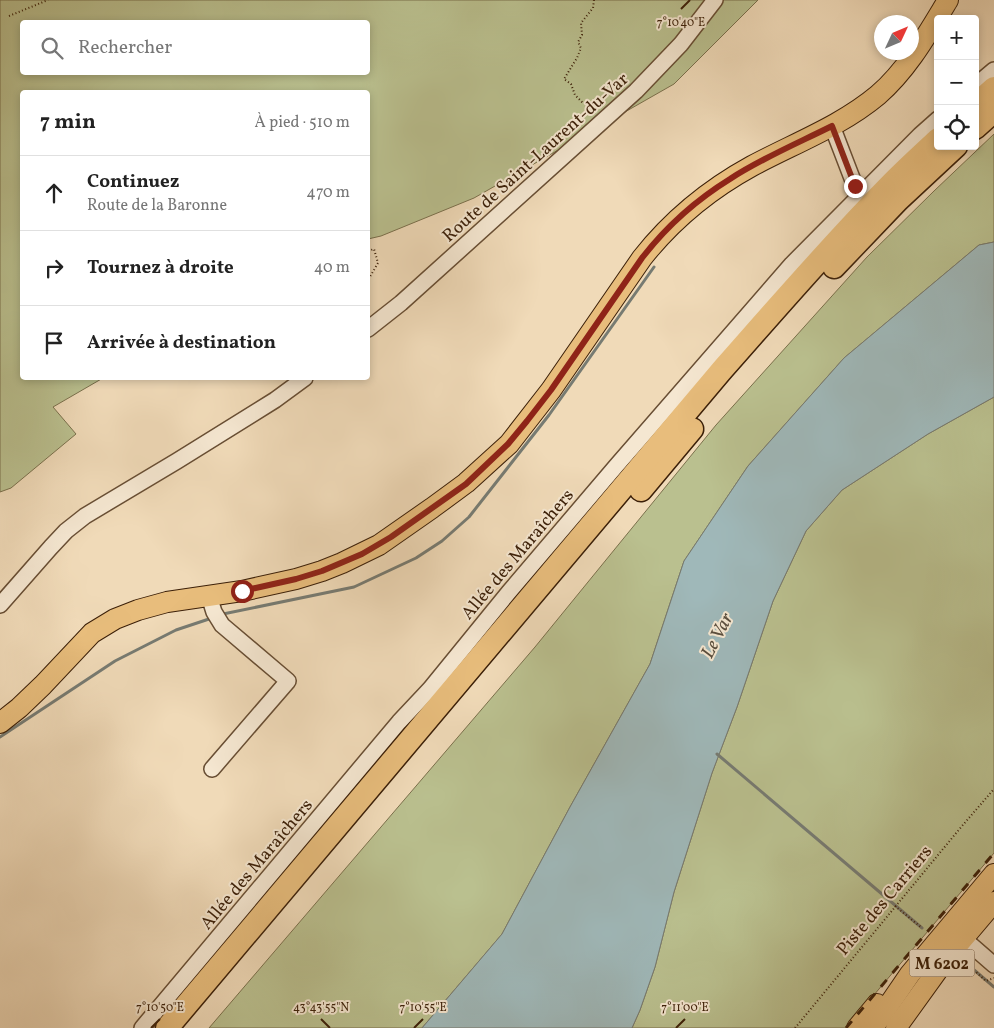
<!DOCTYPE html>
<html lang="fr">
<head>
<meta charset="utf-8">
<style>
  :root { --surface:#fff; --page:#f2f2f2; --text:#222; --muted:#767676; --line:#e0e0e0 }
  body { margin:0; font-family:Vollkorn,serif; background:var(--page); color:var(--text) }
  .controls { position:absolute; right:15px; top:15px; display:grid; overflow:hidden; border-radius:5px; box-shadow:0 2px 8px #0003 }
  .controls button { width:45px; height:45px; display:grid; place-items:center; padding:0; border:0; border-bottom:1px solid var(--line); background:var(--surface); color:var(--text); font:25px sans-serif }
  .compass { position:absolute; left:874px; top:15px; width:45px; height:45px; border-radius:50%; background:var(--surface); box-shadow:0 2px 8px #0003; rotate:46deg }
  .stop { position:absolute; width:15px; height:15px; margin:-11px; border:4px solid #8f2418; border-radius:50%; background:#fff }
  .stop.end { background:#8f2418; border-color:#fff; box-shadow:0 1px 5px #0008 }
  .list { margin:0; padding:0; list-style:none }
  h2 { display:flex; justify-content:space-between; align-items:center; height:65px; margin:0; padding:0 20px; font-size:21px }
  h2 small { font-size:16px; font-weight:400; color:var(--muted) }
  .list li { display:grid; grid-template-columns:32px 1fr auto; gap:15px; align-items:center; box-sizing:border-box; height:75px; padding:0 20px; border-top:1px solid var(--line) }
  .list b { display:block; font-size:19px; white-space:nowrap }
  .list p { margin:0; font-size:16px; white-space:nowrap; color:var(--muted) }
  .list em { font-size:16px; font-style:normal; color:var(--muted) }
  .icon { flex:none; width:28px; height:28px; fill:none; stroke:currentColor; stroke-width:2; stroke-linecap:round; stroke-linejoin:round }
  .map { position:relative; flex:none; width:994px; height:1028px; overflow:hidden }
  .search { position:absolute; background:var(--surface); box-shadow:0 2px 8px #0003; left:20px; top:20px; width:350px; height:55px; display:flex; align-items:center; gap:12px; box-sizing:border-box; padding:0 18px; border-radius:5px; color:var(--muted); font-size:19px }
  .panel { position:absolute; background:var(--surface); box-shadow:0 2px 8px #0003; left:20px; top:90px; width:350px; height:290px; border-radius:5px }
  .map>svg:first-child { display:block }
</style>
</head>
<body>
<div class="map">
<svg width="994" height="1028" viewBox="0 0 994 1028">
  <rect width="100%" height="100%" fill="#f0dab8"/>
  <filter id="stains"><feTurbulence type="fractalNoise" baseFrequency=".004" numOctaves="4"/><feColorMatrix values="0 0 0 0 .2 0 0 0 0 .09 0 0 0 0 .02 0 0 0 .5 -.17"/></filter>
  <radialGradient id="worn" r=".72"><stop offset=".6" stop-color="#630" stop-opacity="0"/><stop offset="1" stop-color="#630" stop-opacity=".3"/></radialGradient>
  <g fill="#bac08f" stroke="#7a704c" fill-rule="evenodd">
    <path d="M0,0H758L674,84L474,198L381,236L368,239V92H22V378H103L53,407L76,434L11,488L0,492ZM22,22H368V72H22Z"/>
    <polygon points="994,134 994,242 979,245 844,358 748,466 684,561 650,664 570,807 502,934 422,1028 209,1028 535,647 716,425 867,257 934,191"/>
    <polygon points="994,397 994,853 846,1028 632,1028 640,1010 655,967 674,892 712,773 737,707 773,601 806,531 842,490 928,434"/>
  </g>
  <polygon fill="#9fb8b9" stroke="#777b72" points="994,242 994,397 928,434 842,490 806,531 773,601 737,707 712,773 674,892 655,967 640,1010 632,1028 422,1028 502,934 570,807 650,664 684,561 748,466 844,358 979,245"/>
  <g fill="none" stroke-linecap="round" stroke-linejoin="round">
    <g stroke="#777b72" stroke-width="3">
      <polyline points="223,614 354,587 416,558 442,541 469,517 549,415 654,267"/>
      <polyline points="0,737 115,661 176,630 209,619"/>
      <polyline points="717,754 922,928"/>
      <polyline points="966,963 994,987"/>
    </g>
    <defs>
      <g id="minor">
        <polyline points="975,86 994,70"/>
        <polyline points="832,126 855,186 860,194"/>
        <polyline points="368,329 401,303 636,91 681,44 715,0"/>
        <polyline points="209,596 214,612 222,625 288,681 212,769"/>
        <polyline points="0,605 51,547 66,531 85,516 177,461 275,400 305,378"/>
        <polyline points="963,938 994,965"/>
        <polyline points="142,1028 399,722 430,689 509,592 617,465 792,264 920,135 938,119"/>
      </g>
      <g id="major">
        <path d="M0,723L19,708L43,685L92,633L115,619L138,610L167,602L242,591L296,579L322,571L342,563L379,545L432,508L466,483L509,444L551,390L642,258C672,220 710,189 752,166C795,143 841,126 878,95C908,69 928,33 948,0"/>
        <polyline points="857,1028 877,1004"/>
        <polyline points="873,1028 910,974 994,874"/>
        <polyline points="896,1028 945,960 994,902"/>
      </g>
      <g id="highway">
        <polyline points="975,105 994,88"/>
        <polyline points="975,128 994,111"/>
        <polyline points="834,267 898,200 956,146"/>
        <polyline points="641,490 692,429"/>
        <path d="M167,1028L721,371C775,310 828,248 885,190C902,172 920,156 938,139"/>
      </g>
    </defs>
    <use href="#minor" stroke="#684e34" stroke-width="18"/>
    <use href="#major" stroke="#3b1f08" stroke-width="22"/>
    <use href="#highway" stroke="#3b1f08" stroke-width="25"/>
    <g stroke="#3b1f08" stroke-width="2" stroke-dasharray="1 2.5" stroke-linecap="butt">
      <polyline points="594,0 593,8 581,23 582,35 578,42 581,48 577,58 564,79 571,84 575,95 583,103 601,105"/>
      <polyline points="9,16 48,0"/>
      <polyline points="368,251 374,249 378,263 368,280"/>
      <polyline points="895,906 922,928"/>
      <polyline points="966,963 986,981 994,978"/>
      <polyline points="795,1028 962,826 994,789"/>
    </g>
    <use href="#minor" stroke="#f5e7d1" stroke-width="15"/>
    <use href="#major" stroke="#e8bd7c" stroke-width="20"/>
    <use href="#highway" stroke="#e8bd7c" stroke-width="22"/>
    <polyline stroke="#3b1f08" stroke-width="3" stroke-dasharray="9 9" stroke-linecap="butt" points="846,1028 994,853"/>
  </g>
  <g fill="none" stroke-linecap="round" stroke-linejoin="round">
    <path stroke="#8f2418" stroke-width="6" d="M242,591L296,579L322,571L362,554L391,537L466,484L508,444L527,421L551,390L642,258C666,227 696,200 730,179C762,158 798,143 832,126L855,186"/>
  </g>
  <path fill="none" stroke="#3b1f08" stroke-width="2" d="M681,9L690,0M321,1019L330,1028M151,1028L160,1019M414,1028L423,1019M676,1028L685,1019"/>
  <g text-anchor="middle" stroke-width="4" stroke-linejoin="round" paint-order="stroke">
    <rect fill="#f5e7d1" stroke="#735b44" stroke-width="1" x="909.5" y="949.5" width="65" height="27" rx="4"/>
    <g font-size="16" font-weight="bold" fill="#3b1f08">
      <text x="942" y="969">M 6202</text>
    </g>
    <g font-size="18" fill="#3b1f08" stroke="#f5e7d1">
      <text transform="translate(535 157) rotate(-42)" y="6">Route de Saint-Laurent-du-Var</text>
      <text transform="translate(517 554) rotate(-50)" y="6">Allée des Maraîchers</text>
      <text transform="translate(256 864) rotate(-50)" y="6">Allée des Maraîchers</text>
      <text transform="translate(884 900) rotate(-50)" y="6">Piste des Carriers</text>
    </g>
    <g font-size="19" font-style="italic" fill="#594d3d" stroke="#f5e7d1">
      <text transform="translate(716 635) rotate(-63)" y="7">Le Var</text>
    </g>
  </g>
  <g font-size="12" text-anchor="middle" fill="#3b1f08" stroke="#f5e7d1" stroke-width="4" stroke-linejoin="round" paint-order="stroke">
    <text x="681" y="26">7°10'40"E</text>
    <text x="321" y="1011">43°43'55"N</text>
    <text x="160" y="1011">7°10'50"E</text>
    <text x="423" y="1011">7°10'55"E</text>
    <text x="685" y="1011">7°11'00"E</text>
  </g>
  <rect width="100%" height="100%" filter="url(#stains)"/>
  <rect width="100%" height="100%" fill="url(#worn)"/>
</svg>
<div class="controls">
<button>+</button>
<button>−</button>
<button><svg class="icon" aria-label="locate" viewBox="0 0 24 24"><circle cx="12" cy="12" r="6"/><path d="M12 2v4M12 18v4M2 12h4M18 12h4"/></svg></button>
</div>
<svg class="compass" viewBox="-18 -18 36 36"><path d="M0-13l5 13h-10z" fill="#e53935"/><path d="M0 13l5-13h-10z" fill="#767676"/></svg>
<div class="stop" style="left:242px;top:591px"></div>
<div class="stop end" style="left:855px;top:186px"></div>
<div class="search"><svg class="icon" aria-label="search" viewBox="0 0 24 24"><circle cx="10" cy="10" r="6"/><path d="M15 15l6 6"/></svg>Rechercher</div>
<section class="panel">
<h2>7 min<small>À pied · 510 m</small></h2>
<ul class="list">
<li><svg class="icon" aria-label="ahead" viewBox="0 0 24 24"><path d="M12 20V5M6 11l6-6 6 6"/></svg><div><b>Continuez</b><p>Route de la Baronne</p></div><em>470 m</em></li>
<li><svg class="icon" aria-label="right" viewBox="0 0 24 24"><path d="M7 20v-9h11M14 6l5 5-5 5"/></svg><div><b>Tournez à droite</b></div><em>40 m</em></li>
<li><svg class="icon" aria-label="arrive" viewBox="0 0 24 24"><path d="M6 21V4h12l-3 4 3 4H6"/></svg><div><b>Arrivée à destination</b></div></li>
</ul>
</section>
</div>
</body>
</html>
